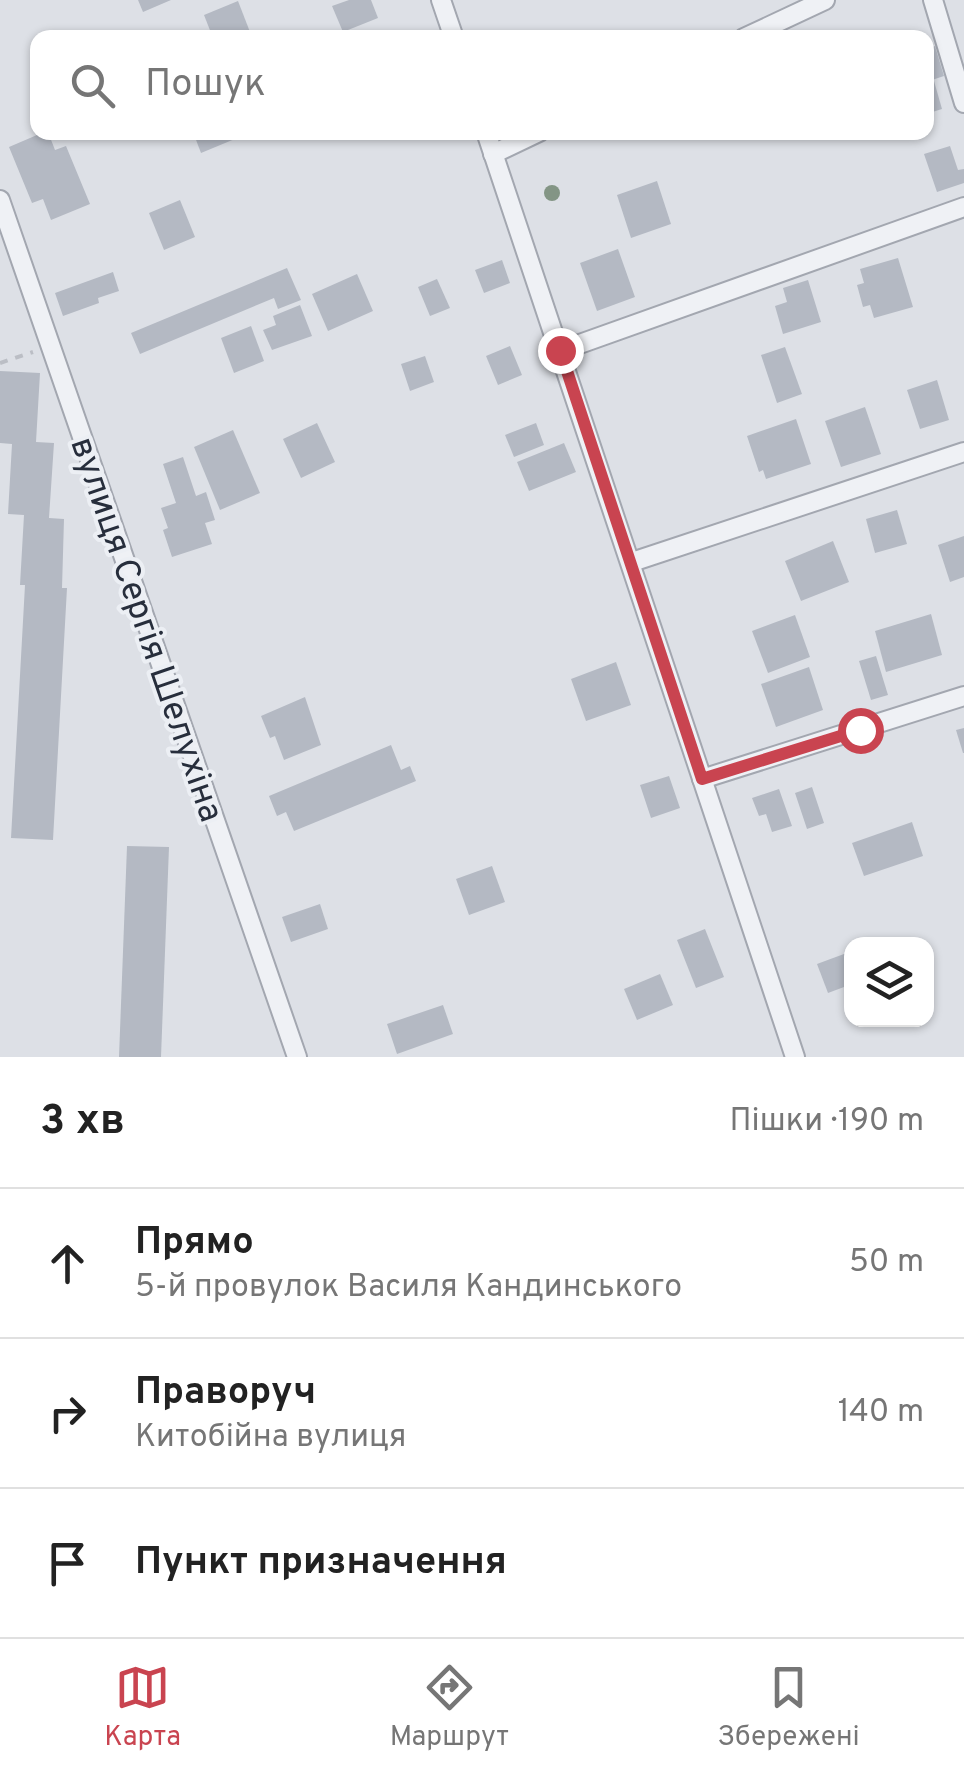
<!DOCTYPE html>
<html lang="uk">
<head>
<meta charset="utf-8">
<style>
  :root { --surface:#fff; --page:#f2f2f2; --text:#222; --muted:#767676; --line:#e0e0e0; --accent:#c94450 }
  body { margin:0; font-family:Overpass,sans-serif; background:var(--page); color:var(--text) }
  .controls { position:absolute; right:30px; bottom:30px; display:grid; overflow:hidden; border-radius:20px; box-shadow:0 2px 8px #0004 }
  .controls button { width:90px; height:90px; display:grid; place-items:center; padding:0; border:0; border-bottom:2px solid var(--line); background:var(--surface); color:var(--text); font:50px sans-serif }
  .stop { position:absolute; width:30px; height:30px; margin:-22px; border:8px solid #c94450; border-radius:50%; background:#fff }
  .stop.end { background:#c94450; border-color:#fff; box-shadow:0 2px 10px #0008 }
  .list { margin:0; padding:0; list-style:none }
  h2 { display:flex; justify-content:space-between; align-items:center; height:130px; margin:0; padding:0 40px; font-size:42px }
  h2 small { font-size:32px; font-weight:400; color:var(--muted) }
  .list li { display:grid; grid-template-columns:65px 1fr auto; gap:30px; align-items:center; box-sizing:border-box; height:150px; padding:0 40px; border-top:2px solid var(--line) }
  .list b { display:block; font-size:38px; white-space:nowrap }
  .list p { margin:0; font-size:32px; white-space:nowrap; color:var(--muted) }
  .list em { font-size:32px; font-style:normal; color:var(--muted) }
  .icon { flex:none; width:55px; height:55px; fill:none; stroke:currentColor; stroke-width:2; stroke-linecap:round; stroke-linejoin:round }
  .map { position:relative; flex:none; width:964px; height:1057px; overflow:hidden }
  .search { position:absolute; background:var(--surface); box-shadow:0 2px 8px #0004; left:30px; right:30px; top:30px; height:110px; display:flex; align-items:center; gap:25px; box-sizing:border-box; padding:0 35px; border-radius:20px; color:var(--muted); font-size:38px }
  .sheet { height:580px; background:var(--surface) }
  nav { display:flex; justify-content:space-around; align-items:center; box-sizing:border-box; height:140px; border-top:2px solid var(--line); background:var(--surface); font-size:28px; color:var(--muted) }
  nav a { display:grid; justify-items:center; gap:5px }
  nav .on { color:var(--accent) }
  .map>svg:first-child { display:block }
</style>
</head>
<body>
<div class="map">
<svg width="964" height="1057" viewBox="0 0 964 1057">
  <rect width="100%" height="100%" fill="#dde0e6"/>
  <g fill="#b4b9c3">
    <polygon points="138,0 171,0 143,12"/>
    <polygon points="349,0 371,0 378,18 343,32 332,6"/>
    <polygon points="238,1 250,32 236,38 213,38 204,15"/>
    <polygon points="935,46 944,76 926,82 926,49"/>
    <polygon points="934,81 942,109 926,114 926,84"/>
    <polygon points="44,132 48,132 55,150 66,146 90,204 51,220 43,199 32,203 9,147"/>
    <polygon points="193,132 240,132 242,136 201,153"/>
    <polygon points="950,146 958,170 964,169 964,183 937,192 924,154"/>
    <polygon points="657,181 671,224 631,238 617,195"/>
    <polygon points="180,200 195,237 164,250 149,213"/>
    <polygon points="618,249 635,297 597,311 580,263"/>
    <polygon points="898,258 913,307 874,318 870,305 863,307 857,285 864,283 860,269"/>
    <polygon points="502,260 510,283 484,293 475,270"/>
    <polygon points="287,268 301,300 278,309 274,298 140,354 131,333"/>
    <polygon points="113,272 119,291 98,298 99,303 63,316 55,293"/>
    <polygon points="357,274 373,311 328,331 312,294"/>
    <polygon points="437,279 450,308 430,316 418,287"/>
    <polygon points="808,280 821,322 783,334 775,306 787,302 783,288"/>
    <polygon points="300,305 312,336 272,350 263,330 276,325 273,316"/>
    <polygon points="251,326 264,361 234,373 221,338"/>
    <polygon points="510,346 522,375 498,385 486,356"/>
    <polygon points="785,347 802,394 777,403 761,355"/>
    <polygon points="425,356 434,382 410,391 401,364"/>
    <polygon points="0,371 40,373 36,442 54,443 49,518 64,519 62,588 67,588 53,840 11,838 25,585 20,585 24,515 8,514 12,444 0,443"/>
    <polygon points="937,380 949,420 920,429 907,390"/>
    <polygon points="865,407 881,454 841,467 825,421"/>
    <polygon points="796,419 811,464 766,479 763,470 759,472 747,436"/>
    <polygon points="317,423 335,462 301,478 283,439"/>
    <polygon points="536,423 544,445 514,457 505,435"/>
    <polygon points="233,430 260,493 220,510 194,447"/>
    <polygon points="564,443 576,472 529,491 517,462"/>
    <polygon points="183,457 196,496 206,492 215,520 205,523 212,544 172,557 163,530 168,528 161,508 176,503 163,464"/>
    <polygon points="897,510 907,544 875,553 866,519"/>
    <polygon points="964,536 964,577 950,582 938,545"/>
    <polygon points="833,541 849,582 801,601 785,561"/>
    <polygon points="931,614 942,655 886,672 875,631"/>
    <polygon points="795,615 810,657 768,673 752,631"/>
    <polygon points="876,656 888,695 871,700 859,661"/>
    <polygon points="616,662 631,705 586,721 571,679"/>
    <polygon points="809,667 823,710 776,727 761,684"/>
    <polygon points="305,697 321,745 284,760 275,736 270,738 261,716"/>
    <polygon points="964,728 964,753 963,753 956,730"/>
    <polygon points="391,745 401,770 410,766 416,781 294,831 286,812 277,816 269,796"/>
    <polygon points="669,776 680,808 651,818 640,785"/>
    <polygon points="812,787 824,823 807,829 795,793"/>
    <polygon points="779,789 792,826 772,832 766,814 759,816 752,798"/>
    <polygon points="912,822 923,856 864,876 852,843"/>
    <polygon points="127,846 169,847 161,1057 119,1057"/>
    <polygon points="492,866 505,902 469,915 456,879"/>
    <polygon points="320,904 328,929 291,942 282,917"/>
    <polygon points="705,929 724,977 696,988 677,940"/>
    <polygon points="852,951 852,984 828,993 817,964"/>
    <polygon points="660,974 673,1005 637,1020 624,989"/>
    <polygon points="443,1005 453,1034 397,1054 387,1024"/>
  </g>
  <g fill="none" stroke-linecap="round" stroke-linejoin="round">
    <defs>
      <g id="minor">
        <polyline points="441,0 454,38"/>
        <polyline points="933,0 964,103"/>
        <polyline points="744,38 825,0"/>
        <polyline points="486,132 795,1057"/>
        <polyline points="493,154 539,132"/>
        <polyline points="0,200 297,1057"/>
        <polyline points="560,351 964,207"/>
        <polyline points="632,562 964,452"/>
        <polyline points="702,779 964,696"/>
      </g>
    </defs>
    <use href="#minor" stroke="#a3a7b0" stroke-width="22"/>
    <polyline stroke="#bbbec5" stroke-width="4" stroke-dasharray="8 8" stroke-linecap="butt" points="0,363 33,352"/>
    <use href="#minor" stroke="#eff1f5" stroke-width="18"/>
  </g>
  <circle fill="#839585" cx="552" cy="193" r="8"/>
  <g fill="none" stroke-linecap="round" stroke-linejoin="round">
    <polyline stroke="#c94450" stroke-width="12" points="560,350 702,779 860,730"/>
  </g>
  <g text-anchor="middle" stroke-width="8" stroke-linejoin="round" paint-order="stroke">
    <g font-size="35" fill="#272e3c" stroke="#eceff4">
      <text transform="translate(148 629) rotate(71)" y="12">вулиця Сергія Шелухіна</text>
    </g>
  </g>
</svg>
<div class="controls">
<button><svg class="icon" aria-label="layers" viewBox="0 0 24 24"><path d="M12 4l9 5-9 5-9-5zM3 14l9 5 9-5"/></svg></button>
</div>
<div class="stop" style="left:860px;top:730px"></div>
<div class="stop end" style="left:560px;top:350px"></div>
<div class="search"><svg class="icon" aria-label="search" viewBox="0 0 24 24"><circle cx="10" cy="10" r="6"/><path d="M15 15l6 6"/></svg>Пошук</div>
</div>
<section class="sheet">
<h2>3 хв<small>Пішки · 190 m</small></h2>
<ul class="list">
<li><svg class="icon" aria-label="ahead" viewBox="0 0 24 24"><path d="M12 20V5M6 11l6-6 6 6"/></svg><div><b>Прямо</b><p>5-й провулок Василя Кандинського</p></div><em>50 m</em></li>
<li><svg class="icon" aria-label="right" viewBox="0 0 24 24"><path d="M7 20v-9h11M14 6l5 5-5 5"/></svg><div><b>Праворуч</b><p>Китобійна вулиця</p></div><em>140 m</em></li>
<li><svg class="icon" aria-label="arrive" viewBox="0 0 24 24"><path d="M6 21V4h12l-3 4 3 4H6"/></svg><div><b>Пункт призначення</b></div></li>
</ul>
</section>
<nav>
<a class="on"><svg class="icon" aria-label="map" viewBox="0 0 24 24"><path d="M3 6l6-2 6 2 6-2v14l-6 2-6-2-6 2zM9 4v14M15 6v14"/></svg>Карта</a>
<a><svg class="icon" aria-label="directions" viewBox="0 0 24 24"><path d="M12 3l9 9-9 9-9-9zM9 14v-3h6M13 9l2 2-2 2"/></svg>Маршрут</a>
<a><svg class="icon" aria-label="saved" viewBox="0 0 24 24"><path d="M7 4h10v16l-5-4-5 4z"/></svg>Збережені</a>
</nav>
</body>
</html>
